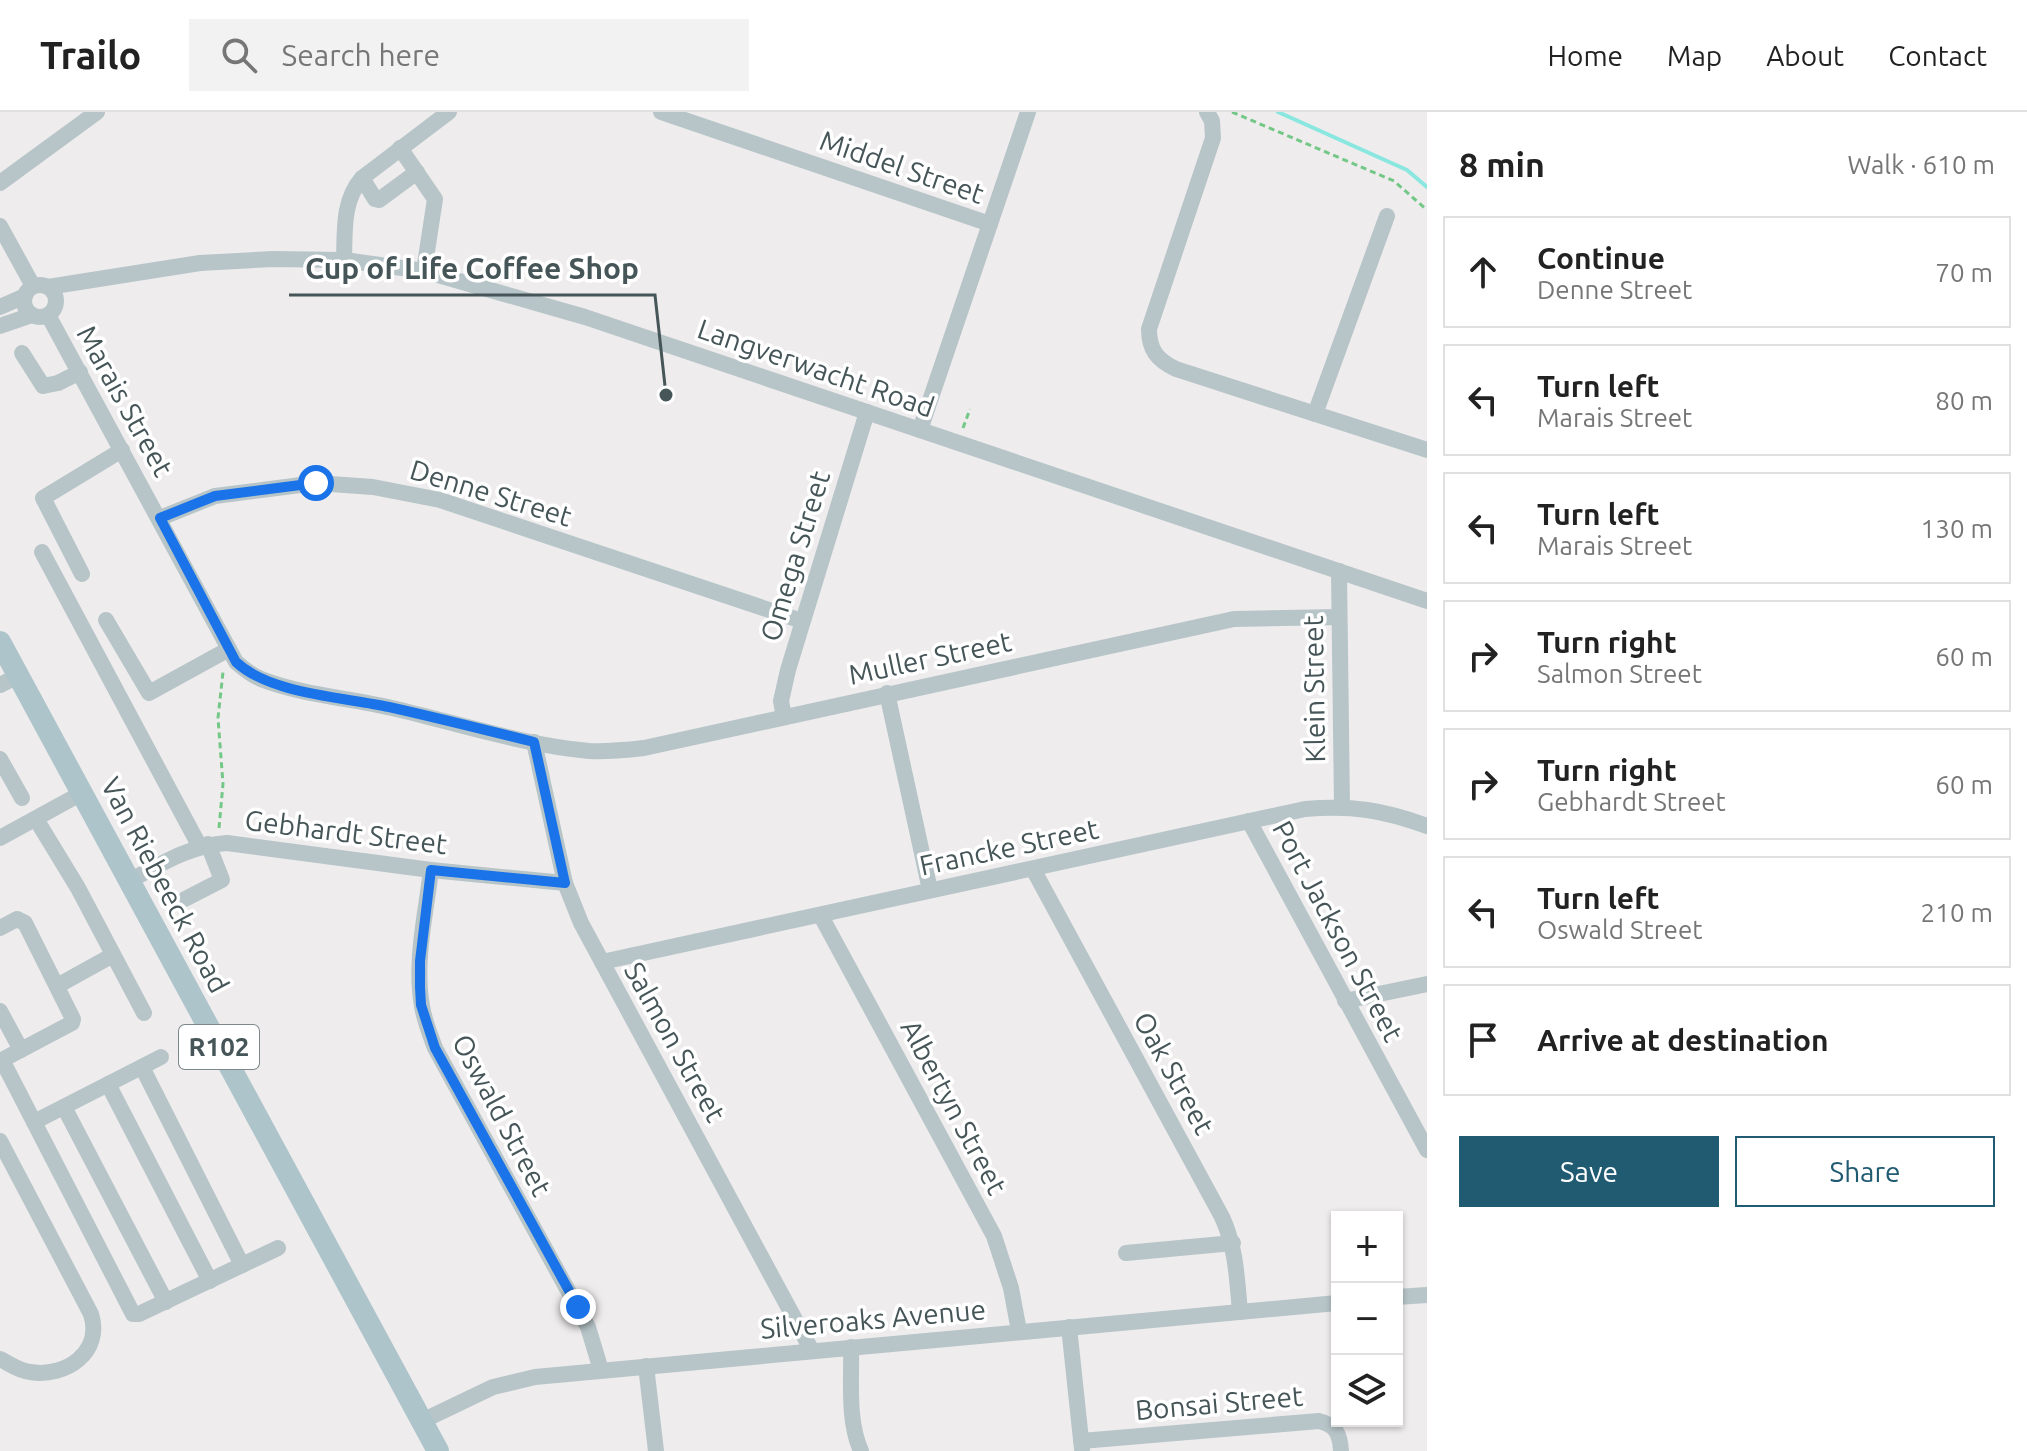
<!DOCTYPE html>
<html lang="en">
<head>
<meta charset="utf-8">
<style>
  :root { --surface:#fff; --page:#f2f2f2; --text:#222; --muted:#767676; --line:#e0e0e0; --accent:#215b72 }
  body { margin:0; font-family:Ubuntu,sans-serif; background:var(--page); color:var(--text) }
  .controls { position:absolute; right:24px; bottom:24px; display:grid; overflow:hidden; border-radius:0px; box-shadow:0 2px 6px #0004 }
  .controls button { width:72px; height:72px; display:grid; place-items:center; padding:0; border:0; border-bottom:2px solid var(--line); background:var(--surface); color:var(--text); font:40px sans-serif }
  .stop { position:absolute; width:24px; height:24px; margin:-18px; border:6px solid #1a73e8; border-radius:50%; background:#fff }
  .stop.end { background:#1a73e8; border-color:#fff; box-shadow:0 2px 8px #0008 }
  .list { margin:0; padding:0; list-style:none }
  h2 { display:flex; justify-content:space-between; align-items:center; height:104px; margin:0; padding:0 32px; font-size:34px }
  h2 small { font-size:26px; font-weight:400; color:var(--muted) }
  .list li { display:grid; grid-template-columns:52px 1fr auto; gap:24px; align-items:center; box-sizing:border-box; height:112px; margin:0 16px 16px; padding:0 16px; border:2px solid var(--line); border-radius:0px }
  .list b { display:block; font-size:30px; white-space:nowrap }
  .list p { margin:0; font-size:26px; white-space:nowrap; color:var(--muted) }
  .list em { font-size:26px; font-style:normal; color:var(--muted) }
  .actions { display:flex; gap:16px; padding:24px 32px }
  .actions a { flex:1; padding:18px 0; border:2px solid var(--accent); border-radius:0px; text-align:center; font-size:28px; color:var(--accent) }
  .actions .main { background:var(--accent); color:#fff }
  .icon { flex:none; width:44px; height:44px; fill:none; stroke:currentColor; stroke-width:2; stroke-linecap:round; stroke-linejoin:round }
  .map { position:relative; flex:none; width:1427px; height:1339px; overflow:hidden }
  header { display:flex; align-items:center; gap:48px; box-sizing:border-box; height:112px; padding:0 40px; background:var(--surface); border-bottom:2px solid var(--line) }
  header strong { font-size:38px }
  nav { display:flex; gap:44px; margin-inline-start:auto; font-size:28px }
  .search { width:560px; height:72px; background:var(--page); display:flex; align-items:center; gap:20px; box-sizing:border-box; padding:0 28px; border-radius:0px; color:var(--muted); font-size:30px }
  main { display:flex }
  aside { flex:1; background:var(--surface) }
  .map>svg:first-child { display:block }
</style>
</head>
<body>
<header>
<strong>Trailo</strong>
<div class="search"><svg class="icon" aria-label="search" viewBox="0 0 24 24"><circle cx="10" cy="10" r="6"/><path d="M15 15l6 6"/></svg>Search here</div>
<nav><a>Home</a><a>Map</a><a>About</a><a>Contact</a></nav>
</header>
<main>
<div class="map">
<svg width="1427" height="1339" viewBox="0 0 1427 1339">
  <rect width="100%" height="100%" fill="#efeced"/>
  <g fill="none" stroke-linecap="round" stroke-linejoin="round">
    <polyline stroke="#89e7e0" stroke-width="4" points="1278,0 1407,58 1427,75"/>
    <g stroke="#74c887" stroke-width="3" stroke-dasharray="6 4" stroke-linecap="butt">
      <polyline points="1232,0 1394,69 1427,98"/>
      <polyline points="963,316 970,297"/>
      <polyline points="219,716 223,672 218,606 223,560"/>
    </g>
    <g stroke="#b7c5c8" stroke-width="16">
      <polyline points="661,0 990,112"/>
      <path d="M1207,0L1212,9L1213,26L1149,217C1149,238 1157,248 1176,257L1427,338"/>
      <polyline points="400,36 435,87 424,159"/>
      <polyline points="362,66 375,87 379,88 417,60"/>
      <polyline points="0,71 97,0"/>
      <polyline points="0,114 33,174"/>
      <path d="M344,148C345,120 342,89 362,66L449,0"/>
      <circle cx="40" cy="189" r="16"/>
      <polyline points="48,175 200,151 273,147 344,148 424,159 585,205 1427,489"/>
      <polyline points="0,195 25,184"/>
      <path d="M48,203L236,550C244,557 251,563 261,567C302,583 349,586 392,596C457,611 523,633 589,639C608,640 626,638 644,636L1234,507L1338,505"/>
      <polyline points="0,214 32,203"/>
      <polyline points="22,241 43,274 58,271 80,260"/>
      <polyline points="1315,302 1387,104"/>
      <polyline points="920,318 1028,0"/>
      <polyline points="160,406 215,384 316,371 373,375 440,388 802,509"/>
      <polyline points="42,440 200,735"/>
      <polyline points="1339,459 1342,694"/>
      <polyline points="82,462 43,386 122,338"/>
      <polyline points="106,508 149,581 229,537"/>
      <polyline points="0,573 18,564"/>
      <polyline points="887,581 930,778"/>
      <polyline points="784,605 781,589 788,558 867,300"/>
      <polyline points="534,630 565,771 581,811 812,1239"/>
      <polyline points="0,647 22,686"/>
      <polyline points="36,707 78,776 144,901"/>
      <polyline points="1249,709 1427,1038"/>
      <polyline points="0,726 82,681"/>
      <path d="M1033,757L1222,1105C1236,1135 1237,1167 1240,1200"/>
      <path d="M431,758C426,801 414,850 422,894C424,908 430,922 435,936L588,1215L601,1258"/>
      <path d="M129,769C161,752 191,733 227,731L431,758L565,771"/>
      <polyline points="185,787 222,768 208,732"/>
      <polyline points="821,804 994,1124 1011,1176 1019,1219"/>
      <polyline points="0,816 17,807 25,811 73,907 72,911 0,949"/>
      <path d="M602,850L1305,697C1352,693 1383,698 1427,714"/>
      <polyline points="57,874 113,843"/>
      <polyline points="1345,889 1427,872"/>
      <polyline points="0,899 21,938"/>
      <polyline points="2,948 133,1202 139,1202 278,1136"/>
      <polyline points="142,955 242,1153"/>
      <polyline points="108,972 210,1169"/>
      <polyline points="64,995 166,1190"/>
      <polyline points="34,1010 161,945"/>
      <path d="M0,1029L91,1202C103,1240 66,1266 30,1260C19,1259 10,1252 0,1247"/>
      <polyline points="1126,1141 1233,1131"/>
      <polyline points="1397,1185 1427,1183"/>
      <polyline points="1069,1215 1082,1337"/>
      <path d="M851,1235C852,1268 847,1308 861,1339"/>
      <polyline points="646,1254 656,1339"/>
      <polyline points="422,1309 493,1275 535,1265 1337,1191"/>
      <path d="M1081,1329L1319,1309C1336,1313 1340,1322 1341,1339"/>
    </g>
    <polyline stroke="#acc4ca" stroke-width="22" points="0,530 438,1339"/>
  </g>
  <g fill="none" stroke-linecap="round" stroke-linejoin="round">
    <path stroke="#1a73e8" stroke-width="10" d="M316,371L215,384L160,406L236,550C270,582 343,585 389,595C438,606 486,618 534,630L565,771L431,758L420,849V875L421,893L435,936L578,1195"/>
  </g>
  <g text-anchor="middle" stroke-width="7" stroke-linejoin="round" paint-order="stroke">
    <rect fill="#fff" stroke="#7d888a" stroke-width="2" x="179" y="913" width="80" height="44" rx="6"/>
    <g font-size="26" font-weight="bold" fill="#455558">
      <text x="219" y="944">R102</text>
    </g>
    <g font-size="28" fill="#455558" stroke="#fff">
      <text transform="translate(902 55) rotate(19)" y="10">Middel Street</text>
      <text transform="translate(816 256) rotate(19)" y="10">Langverwacht Road</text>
      <text transform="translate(125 289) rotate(61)" y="10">Marais Street</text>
      <text transform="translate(491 381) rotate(17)" y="10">Denne Street</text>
      <text transform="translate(795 444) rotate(-73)" y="10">Omega Street</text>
      <text transform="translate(930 546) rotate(-12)" y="10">Muller Street</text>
      <text transform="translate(1314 577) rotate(-91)" y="10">Klein Street</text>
      <text transform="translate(346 720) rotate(7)" y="10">Gebhardt Street</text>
      <text transform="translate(1009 735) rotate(-12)" y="10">Francke Street</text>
      <text transform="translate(165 773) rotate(62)" y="10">Van Riebeeck Road</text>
      <text transform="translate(1338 819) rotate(62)" y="10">Port Jackson Street</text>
      <text transform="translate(675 930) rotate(61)" y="10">Salmon Street</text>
      <text transform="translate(1174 961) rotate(61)" y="10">Oak Street</text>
      <text transform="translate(954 995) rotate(62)" y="10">Albertyn Street</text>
      <text transform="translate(502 1003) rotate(62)" y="10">Oswald Street</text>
      <text transform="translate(873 1207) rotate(-5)" y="10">Silveroaks Avenue</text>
      <text transform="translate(1219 1291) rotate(-5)" y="10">Bonsai Street</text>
    </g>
  </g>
  <path fill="none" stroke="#455558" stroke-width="3" d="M666 283L655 183H289"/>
  <circle fill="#455558" stroke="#fff" stroke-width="3" cx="666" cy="283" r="8"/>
  <g font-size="30" text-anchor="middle" font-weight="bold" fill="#455558" stroke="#fff" stroke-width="7" stroke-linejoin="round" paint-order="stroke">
    <text x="472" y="167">Cup of Life Coffee Shop</text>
  </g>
</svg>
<div class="controls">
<button>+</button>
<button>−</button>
<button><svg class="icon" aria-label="layers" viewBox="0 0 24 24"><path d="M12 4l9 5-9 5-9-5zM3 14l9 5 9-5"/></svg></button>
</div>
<div class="stop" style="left:316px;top:371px"></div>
<div class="stop end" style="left:578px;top:1195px"></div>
</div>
<aside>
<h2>8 min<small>Walk · 610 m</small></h2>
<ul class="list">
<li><svg class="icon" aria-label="ahead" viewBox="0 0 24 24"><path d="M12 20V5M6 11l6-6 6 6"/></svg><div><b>Continue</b><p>Denne Street</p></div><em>70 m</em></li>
<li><svg class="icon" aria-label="left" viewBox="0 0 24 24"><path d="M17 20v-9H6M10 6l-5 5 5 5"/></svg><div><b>Turn left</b><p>Marais Street</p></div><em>80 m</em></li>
<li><svg class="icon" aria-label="left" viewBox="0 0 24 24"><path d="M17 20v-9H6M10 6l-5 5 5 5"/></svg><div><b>Turn left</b><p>Marais Street</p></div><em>130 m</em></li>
<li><svg class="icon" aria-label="right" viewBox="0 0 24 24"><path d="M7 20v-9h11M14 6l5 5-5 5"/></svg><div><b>Turn right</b><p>Salmon Street</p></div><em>60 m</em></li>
<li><svg class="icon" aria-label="right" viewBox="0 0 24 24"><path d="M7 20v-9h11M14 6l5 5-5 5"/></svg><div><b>Turn right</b><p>Gebhardt Street</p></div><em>60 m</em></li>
<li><svg class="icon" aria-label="left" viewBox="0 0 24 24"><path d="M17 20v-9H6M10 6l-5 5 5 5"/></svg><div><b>Turn left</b><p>Oswald Street</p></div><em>210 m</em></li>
<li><svg class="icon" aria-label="arrive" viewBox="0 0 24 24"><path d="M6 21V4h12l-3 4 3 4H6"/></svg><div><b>Arrive at destination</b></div></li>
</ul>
<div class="actions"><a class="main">Save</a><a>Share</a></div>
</aside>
</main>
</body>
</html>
